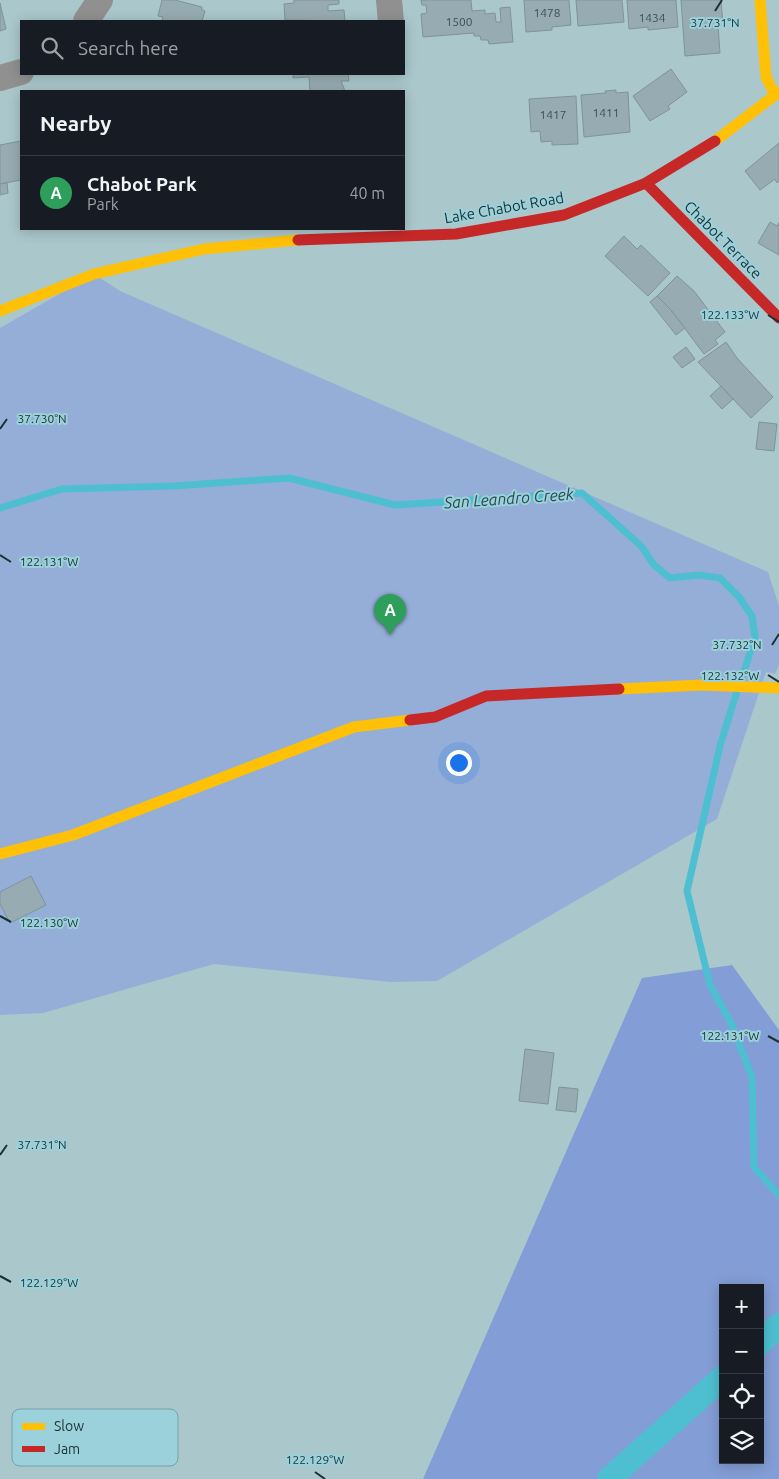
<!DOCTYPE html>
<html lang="en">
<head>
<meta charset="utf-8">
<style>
  :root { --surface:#171b24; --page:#20242c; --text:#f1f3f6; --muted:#9ea1a6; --line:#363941; --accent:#7c3aed }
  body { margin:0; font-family:Ubuntu,sans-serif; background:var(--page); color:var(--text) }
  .controls { position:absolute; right:15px; bottom:15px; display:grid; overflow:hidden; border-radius:0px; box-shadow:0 2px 12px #0003 }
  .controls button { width:45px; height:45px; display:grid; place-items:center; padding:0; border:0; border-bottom:1px solid var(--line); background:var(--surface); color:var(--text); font:25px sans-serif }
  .you { position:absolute; left:458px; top:762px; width:18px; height:18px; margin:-12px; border:4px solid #fff; border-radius:50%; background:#1a73e8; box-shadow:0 0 0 8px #1a73e833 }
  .badge { display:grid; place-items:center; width:32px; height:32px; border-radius:50%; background:var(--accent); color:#fff; font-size:16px; font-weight:700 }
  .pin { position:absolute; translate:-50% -41px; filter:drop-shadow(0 1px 2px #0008) }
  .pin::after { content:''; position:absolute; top:26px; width:18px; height:15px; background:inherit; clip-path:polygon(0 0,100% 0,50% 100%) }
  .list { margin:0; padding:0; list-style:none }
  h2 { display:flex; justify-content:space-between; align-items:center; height:65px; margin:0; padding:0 20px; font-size:21px }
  h2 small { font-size:16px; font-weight:400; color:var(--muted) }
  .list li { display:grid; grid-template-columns:32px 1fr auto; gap:15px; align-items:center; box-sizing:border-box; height:75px; padding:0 20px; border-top:1px solid var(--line) }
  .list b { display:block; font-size:19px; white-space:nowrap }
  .list p { margin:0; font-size:16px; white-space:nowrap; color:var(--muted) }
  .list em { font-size:16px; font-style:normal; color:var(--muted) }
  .icon { flex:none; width:28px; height:28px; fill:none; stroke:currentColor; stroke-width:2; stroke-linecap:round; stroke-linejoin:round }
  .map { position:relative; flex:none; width:779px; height:1479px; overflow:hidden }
  .search { position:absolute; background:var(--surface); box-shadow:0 2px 12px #0003; left:20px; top:20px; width:385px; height:55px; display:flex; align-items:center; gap:12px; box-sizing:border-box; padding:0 18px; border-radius:0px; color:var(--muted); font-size:19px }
  .panel { position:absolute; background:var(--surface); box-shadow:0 2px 12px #0003; left:20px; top:90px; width:385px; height:140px; border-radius:0px }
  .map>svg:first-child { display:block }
</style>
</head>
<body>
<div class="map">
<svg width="779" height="1479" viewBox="0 0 779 1479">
  <rect width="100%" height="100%" fill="#aac7cc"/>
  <polygon fill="#95aed7" points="94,274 120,291 768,572 779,606 779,665 775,674 766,672 717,819 437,981 390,982 214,964 43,1013 0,1015 0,328"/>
  <path fill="#839ed6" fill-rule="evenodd" d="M732,965L779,1030V1479H423L642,978ZM723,1288H760V1460H723Z"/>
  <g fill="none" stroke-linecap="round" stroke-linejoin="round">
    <g stroke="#4ebfd0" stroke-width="7">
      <polyline points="0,508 62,489 173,486 289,478 395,505 582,493 641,546 654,565 670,578 699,575 720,578 739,597 752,616 755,637 741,681"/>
      <polyline points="737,691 720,746 687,891 710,985 732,1025 752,1077 754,1167 779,1195"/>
    </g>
    <g stroke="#4ebfd0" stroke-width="24">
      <polyline points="760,1343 779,1325"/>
      <polyline points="609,1479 723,1377"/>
    </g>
  </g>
  <g fill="#97acb2" stroke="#7e939a">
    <polygon points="162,0 175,0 202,7 202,10 205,11 202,21 162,21 163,17 158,16"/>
    <polygon points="294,0 339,0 339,4 328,5 328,11 344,10 345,21 285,20 284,4 294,3"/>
    <polygon points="421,0 471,0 472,11 485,10 485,14 495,13 496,22 501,22 500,8 510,7 513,42 489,44 488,40 481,40 480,36 474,36 474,33 423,37 421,14 427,13 426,5 422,5"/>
    <polygon points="524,0 569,0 571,25 552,27 552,30 526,32"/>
    <polygon points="576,0 622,0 624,22 578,26"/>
    <polygon points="627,0 676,0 678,27 648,30 648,27 629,29"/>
    <polygon points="681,0 721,0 723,25 718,25 720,53 685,56"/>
    <polygon points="0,3 6,29 0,31"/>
    <polygon points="671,69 687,92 668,106 670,109 650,121 633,96"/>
    <polygon points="293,74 348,74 349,81 341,81 345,91 310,91 309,77 293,78"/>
    <polygon points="616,90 616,93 628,92 630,132 584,137 581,95 606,93 605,91"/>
    <polygon points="576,96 578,144 552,145 552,141 541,142 540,131 531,132 529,99"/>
    <polygon points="21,141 21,180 0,184 0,145"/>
    <polygon points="779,143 779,181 777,183 775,179 760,190 745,171"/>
    <polygon points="7,183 8,193 0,195 0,184"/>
    <polygon points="770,222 777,226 779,223 779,255 758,243"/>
    <polygon points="624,236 637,249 641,245 670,273 648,296 605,256"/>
    <polygon points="677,276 694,291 725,332 715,340 718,344 704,354 670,309 657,296"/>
    <polygon points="657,296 670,309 685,328 676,335 650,302"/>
    <polygon points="726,342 737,358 773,397 751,418 698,362"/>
    <polygon points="686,347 695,359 682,368 673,357"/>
    <polygon points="721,386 733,399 722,409 710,396"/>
    <polygon points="759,422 777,424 774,451 756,449"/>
    <polygon points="31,876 46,905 10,923 0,904 0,892"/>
    <polygon points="525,1049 554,1053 548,1104 519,1101"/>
    <polygon points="559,1087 578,1089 576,1112 556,1110"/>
  </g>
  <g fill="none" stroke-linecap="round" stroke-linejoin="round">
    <g stroke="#909090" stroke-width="26">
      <polyline points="389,0 391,21"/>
      <polyline points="86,21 100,0"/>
      <polyline points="0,78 21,72"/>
    </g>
    <g stroke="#ffc107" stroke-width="11">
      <polyline points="760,0 766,77 775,95"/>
      <polyline points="715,141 779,92"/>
      <polyline points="0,311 94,274 204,249 298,240"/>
      <polyline points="619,689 702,685 779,688"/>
      <polyline points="0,854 73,835 354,727 410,720"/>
    </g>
    <g stroke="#c62828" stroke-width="11">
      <polyline points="646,183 779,318"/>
      <polyline points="298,240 456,234 564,215 646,183 715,141"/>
      <polyline points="410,720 435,717 486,696 619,689"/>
    </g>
  </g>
  <path fill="none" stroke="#1b3134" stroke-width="2" d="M715,11L722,0M768,315L779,322M0,429L7,419M0,555L11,562M772,645L779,634M768,675L779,682M0,916L11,922M768,1036L779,1042M0,1155L7,1145M0,1276L11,1282M315,1472L325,1479"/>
  <g text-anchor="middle" stroke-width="4" stroke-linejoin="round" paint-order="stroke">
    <g font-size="12" fill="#3a5054">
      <text x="547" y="17">1478</text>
      <text x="652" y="22">1434</text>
      <text x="459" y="26">1500</text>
      <text x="606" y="117">1411</text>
      <text x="553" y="119">1417</text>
    </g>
    <g font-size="15" fill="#1b3134" stroke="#9bd1db">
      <text transform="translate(504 208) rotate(-10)" y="5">Lake Chabot Road</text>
      <text transform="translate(723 240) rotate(45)" y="5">Chabot Terrace</text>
    </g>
    <g font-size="16" font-style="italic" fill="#2b484e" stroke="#9bd1db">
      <text transform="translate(509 498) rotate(-4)" y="6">San Leandro Creek</text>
    </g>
  </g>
  <rect x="12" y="1409" width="166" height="57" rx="8" fill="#9bd1db" stroke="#75a1a9" stroke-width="1"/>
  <rect x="22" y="1423" width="23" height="7" fill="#ffc107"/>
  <rect x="22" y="1446" width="23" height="6" fill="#c62828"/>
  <g font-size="14" fill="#1b3134">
    <text x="54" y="1431">Slow</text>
    <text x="54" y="1454">Jam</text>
  </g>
  <g font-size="12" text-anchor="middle" fill="#1b3134" stroke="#9bd1db" stroke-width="4" stroke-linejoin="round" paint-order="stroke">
    <text x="715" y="27">37.731°N</text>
    <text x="730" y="319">122.133°W</text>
    <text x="42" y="423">37.730°N</text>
    <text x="49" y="566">122.131°W</text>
    <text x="737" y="649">37.732°N</text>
    <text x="730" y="680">122.132°W</text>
    <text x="49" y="927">122.130°W</text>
    <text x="730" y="1040">122.131°W</text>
    <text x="42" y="1149">37.731°N</text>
    <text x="49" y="1287">122.129°W</text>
    <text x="315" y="1464">122.129°W</text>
  </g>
</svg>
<div class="controls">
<button>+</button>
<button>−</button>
<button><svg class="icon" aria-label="locate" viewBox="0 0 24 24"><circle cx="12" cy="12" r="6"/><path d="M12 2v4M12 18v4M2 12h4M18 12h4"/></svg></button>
<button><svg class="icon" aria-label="layers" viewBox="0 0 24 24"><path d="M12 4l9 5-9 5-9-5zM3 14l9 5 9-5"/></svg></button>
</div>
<div class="you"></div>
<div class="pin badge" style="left:390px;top:635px;background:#2e9e5b">A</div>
<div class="search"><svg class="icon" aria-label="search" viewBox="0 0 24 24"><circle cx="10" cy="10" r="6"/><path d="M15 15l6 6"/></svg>Search here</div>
<section class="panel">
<h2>Nearby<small></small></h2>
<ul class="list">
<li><span class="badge" style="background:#2e9e5b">A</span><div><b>Chabot Park</b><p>Park</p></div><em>40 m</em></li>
</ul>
</section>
</div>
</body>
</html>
